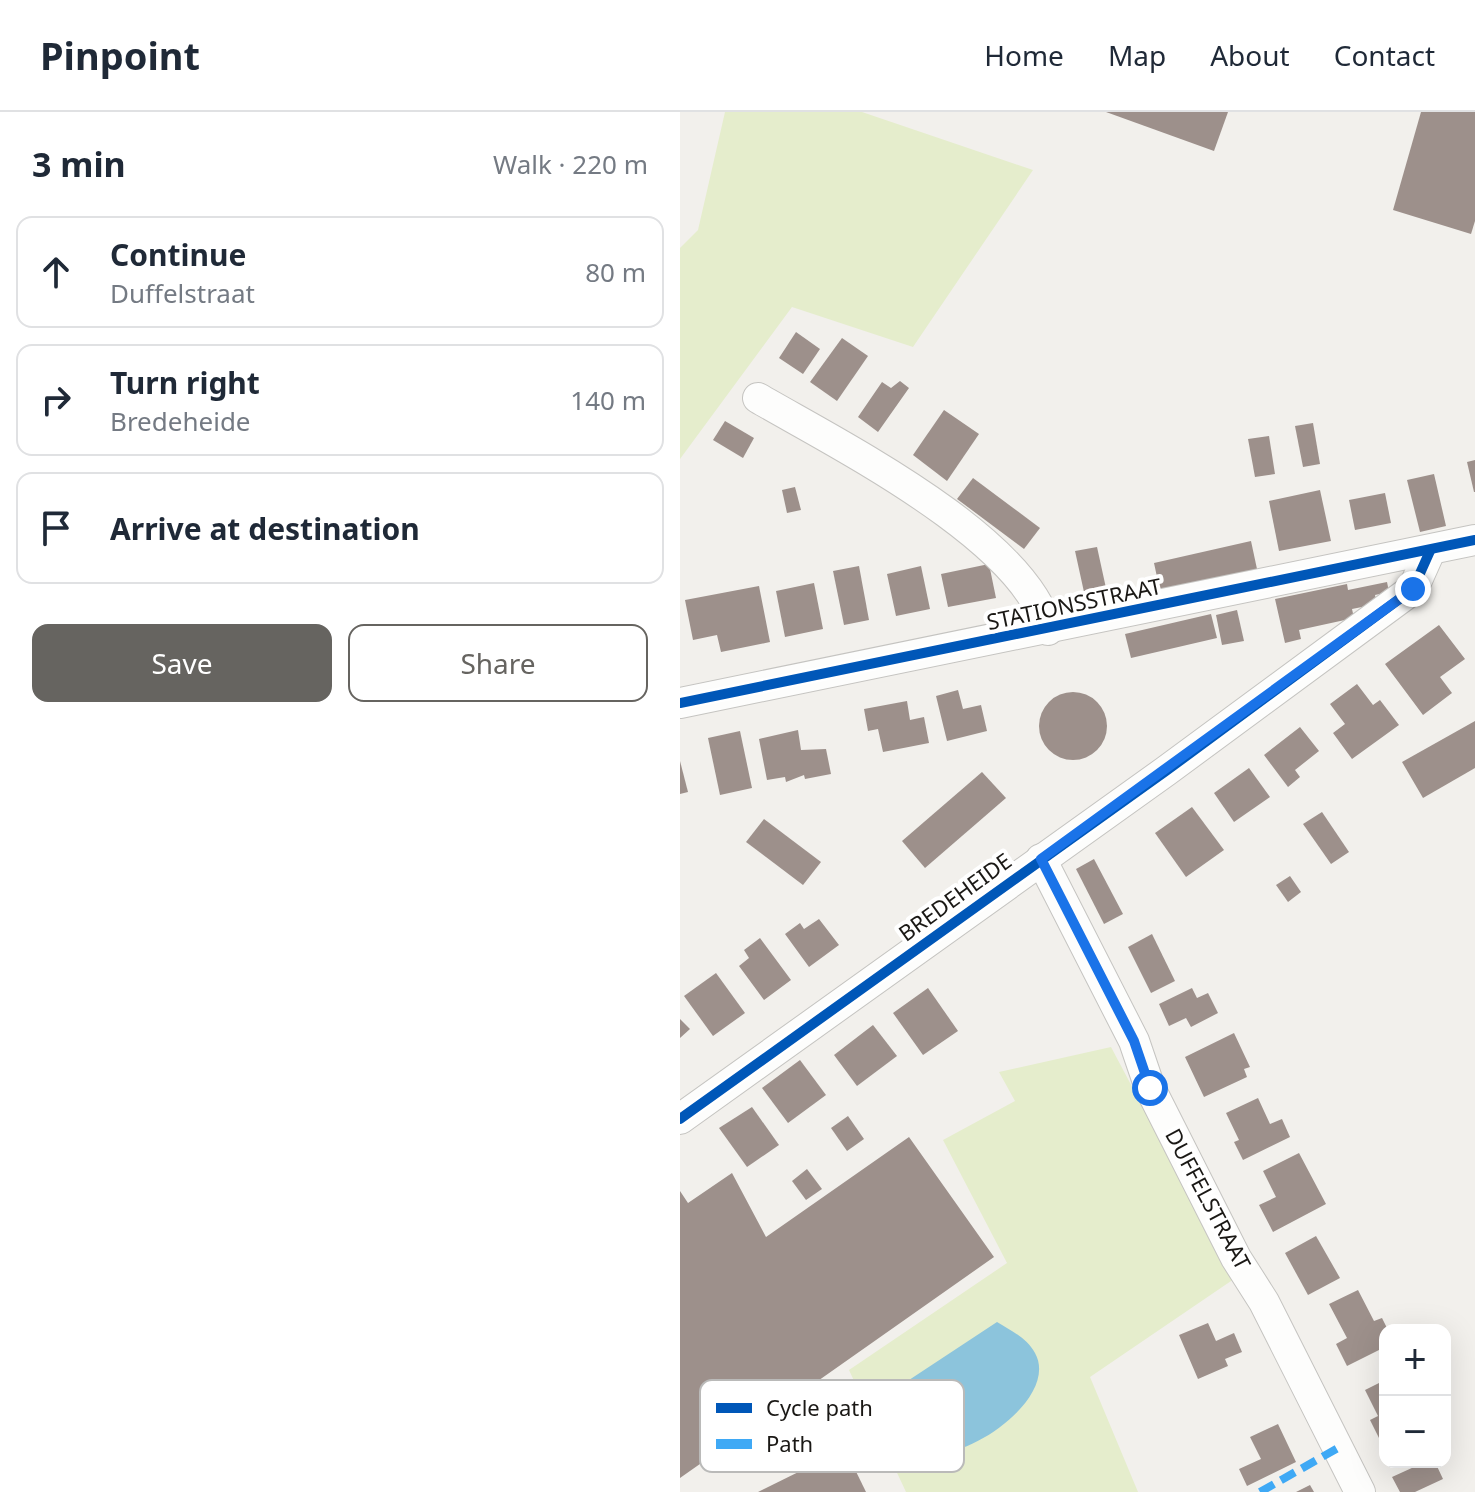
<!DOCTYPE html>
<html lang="en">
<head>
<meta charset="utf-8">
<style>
  :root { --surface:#fff; --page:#f2f2f3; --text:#1f2937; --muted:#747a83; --line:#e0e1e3; --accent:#666460 }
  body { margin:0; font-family:"Noto Sans",sans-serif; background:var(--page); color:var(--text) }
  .controls { position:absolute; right:24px; bottom:24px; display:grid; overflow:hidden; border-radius:16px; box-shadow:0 8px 32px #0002 }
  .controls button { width:72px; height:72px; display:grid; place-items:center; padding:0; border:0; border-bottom:2px solid var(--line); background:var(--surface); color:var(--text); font:40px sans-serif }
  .stop { position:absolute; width:24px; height:24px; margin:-18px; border:6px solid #1a73e8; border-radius:50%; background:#fff }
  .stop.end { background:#1a73e8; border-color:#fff; box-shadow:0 2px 8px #0008 }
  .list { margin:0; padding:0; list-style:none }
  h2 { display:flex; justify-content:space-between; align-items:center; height:104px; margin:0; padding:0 32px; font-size:34px }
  h2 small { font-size:26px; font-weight:400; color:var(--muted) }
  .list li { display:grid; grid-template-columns:52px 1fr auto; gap:24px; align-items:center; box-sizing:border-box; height:112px; margin:0 16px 16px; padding:0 16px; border:2px solid var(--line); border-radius:16px }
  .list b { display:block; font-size:30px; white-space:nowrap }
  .list p { margin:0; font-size:26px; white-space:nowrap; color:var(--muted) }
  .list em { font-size:26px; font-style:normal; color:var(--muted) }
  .actions { display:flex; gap:16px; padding:24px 32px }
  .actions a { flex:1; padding:18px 0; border:2px solid var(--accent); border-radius:16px; text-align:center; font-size:28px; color:var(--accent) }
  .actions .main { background:var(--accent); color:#fff }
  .icon { flex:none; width:44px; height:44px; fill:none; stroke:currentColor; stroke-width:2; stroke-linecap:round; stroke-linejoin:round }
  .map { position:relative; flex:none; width:795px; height:1380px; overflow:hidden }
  header { display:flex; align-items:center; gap:48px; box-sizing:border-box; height:112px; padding:0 40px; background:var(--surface); border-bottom:2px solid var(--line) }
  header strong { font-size:38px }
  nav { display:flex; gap:44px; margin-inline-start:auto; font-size:28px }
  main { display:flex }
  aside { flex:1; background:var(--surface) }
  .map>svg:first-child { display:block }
</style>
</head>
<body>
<header>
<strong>Pinpoint</strong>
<nav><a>Home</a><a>Map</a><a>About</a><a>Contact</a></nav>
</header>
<main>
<aside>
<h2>3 min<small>Walk · 220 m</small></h2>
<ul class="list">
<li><svg class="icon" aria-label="ahead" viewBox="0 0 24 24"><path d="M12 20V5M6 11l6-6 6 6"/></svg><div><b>Continue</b><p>Duffelstraat</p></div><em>80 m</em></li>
<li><svg class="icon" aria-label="right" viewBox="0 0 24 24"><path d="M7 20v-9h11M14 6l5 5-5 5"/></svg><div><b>Turn right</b><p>Bredeheide</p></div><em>140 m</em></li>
<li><svg class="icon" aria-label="arrive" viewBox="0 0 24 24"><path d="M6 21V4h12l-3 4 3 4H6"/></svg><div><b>Arrive at destination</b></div></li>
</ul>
<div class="actions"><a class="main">Save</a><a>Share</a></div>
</aside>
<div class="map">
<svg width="795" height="1380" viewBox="0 0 795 1380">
  <rect width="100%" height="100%" fill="#f2f0ec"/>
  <g fill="#e5edcc">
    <polygon points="45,0 182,0 353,58 233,235 112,195 0,347 0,136 18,118"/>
    <polygon points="431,935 554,1167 410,1265 458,1380 226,1380 169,1258 327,1151 263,1028 335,989 319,960"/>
  </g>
  <path fill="#8cc4dc" d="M317,1210C330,1218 347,1226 355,1241C380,1286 285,1351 247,1340C237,1322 217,1291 226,1270Z"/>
  <g fill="#9d908b">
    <polygon points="426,0 548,0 534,39"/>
    <polygon points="741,0 795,0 795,109 791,122 713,98"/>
    <polygon points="116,220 140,237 123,262 99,246"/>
    <polygon points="162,226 188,244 157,289 130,270"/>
    <polygon points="220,269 229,276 198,320 178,305 202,270 211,276"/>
    <polygon points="264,298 299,322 267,369 233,343"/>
    <polygon points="45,309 74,326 63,346 33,328"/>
    <polygon points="633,311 640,352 623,355 615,314"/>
    <polygon points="589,324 595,362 575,365 568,327"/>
    <polygon points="795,348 795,380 794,380 787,350"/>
    <polygon points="754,362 766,414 740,420 727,368"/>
    <polygon points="293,366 360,416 344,437 277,387"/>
    <polygon points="115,375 121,398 107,401 102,378"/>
    <polygon points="640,378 651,429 599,439 589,389"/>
    <polygon points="705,381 711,411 675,418 669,388"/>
    <polygon points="571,429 577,457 480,479 474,451"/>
    <polygon points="417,435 426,476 404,480 395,439"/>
    <polygon points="309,452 316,486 268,495 261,462"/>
    <polygon points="179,454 189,508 164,513 153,459"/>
    <polygon points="241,454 250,497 216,504 207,462"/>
    <polygon points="707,470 709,480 695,483 697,492 672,497 674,506 619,518 621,527 605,531 595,487 667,472 668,478"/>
    <polygon points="134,471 143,517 105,525 96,479"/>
    <polygon points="79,474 90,530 41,540 37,523 13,528 5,488"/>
    <polygon points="557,498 564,529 542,533 536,503"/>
    <polygon points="531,502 537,526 451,546 445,522"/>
    <polygon points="759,513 785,547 760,565 772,581 743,603 705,552"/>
    <polygon points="677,572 693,593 700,588 719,613 672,647 653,621 665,612 650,592"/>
    <polygon points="278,578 283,597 301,593 307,619 267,629 256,584"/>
    <circle cx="393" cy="614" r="34"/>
    <polygon points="227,589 230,608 244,605 249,631 203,640 198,617 188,619 184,597"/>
    <polygon points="795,609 795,656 743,686 722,650"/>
    <polygon points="620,615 639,639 615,658 620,665 608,675 584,643"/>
    <polygon points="118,618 121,638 146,637 151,662 125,667 124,663 106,670 105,665 87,668 79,627"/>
    <polygon points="60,619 72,676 40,683 28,626"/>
    <polygon points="0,649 8,680 0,682"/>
    <polygon points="569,656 590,685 554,710 534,681"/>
    <polygon points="302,660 326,686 245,756 222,729"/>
    <polygon points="512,695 544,738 506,765 475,721"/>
    <polygon points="642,700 669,740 651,752 623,712"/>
    <polygon points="84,707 141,750 123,773 66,730"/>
    <polygon points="414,747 443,802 424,812 396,757"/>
    <polygon points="610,764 621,780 608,790 596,773"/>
    <polygon points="139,807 159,833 129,855 105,822 120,811 124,817"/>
    <polygon points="472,822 495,869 471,881 448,835"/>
    <polygon points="80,826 111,868 84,888 59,854 69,846 64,838"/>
    <polygon points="36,861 65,901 33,924 4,884"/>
    <polygon points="248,876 278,919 243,943 213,901"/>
    <polygon points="512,876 517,886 528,881 538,901 511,915 506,906 489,914 479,892"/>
    <polygon points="0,907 10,917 0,926"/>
    <polygon points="193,913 217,944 177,974 154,943"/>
    <polygon points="554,921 570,955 564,957 567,965 524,985 505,945"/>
    <polygon points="120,948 146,983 108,1011 82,976"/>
    <polygon points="578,986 590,1012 602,1007 610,1025 563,1048 554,1030 559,1028 546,1001"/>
    <polygon points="72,995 99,1033 67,1055 39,1016"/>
    <polygon points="168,1004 184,1027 167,1039 151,1016"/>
    <polygon points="229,1025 314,1145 0,1366 0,1079 8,1091 52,1061 86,1125"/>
    <polygon points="619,1041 646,1092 593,1120 579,1093 596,1085 583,1059"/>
    <polygon points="127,1057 142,1077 126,1088 112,1069"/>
    <polygon points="636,1124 660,1166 628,1183 605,1141"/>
    <polygon points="678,1178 694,1209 702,1206 708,1218 705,1235 667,1254 656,1232 667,1226 649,1192"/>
    <polygon points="528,1211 536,1229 554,1221 562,1240 545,1247 548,1254 518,1267 499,1223"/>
    <polygon points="705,1268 705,1327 701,1330 690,1308 698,1304 685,1278"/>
    <polygon points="598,1312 616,1350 567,1374 559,1357 581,1347 570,1325"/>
    <polygon points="165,1337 186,1380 78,1380"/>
    <polygon points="731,1350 755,1350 763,1367 735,1380 720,1380 712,1365 734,1355"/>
    <polygon points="630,1373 634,1380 616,1380"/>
  </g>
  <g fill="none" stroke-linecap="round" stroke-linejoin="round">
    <defs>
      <g id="minor">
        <path d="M78,286C157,332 345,426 368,518"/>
        <polyline points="0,591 795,428"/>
        <polyline points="361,747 454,929 470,976 556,1146 584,1190 680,1380"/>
        <polyline points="0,1007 486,659 733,477 750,439"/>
      </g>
    </defs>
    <use href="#minor" stroke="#c5c4c1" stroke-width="32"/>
    <use href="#minor" stroke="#fdfdfc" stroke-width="30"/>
    <polyline stroke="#3fa9f5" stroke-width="8" stroke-dasharray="16 8" stroke-linecap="butt" points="580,1380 658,1336"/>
    <defs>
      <g id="cycleway">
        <polyline points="0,591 795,428"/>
        <polyline points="0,1007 486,659 733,477 750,439"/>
      </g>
    </defs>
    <use href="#cycleway" stroke="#fff" stroke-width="15"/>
    <use href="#cycleway" stroke="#0057b8" stroke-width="10"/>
  </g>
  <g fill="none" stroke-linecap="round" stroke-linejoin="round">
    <polyline stroke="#1a73e8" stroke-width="10" points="470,976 454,929 361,747 733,477"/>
  </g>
  <g text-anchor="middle" stroke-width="8" stroke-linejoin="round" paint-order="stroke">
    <g font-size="22" fill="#1a1815" stroke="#fff">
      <text transform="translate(394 492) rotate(-12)" y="8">STATIONSSTRAAT</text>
      <text transform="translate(275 785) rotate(-36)" y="8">BREDEHEIDE</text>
      <text transform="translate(528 1087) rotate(62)" y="8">DUFFELSTRAAT</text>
    </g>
  </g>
  <rect x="20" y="1268" width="264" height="92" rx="12" fill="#fff" stroke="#babab9" stroke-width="2"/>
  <rect x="36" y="1291" width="36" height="10" fill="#0057b8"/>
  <rect x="36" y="1327" width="36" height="10" fill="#3fa9f5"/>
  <g font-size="22" fill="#1a1815">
    <text x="86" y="1304">Cycle path</text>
    <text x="86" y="1340">Path</text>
  </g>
</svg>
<div class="controls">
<button>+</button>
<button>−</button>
</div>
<div class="stop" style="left:470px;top:976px"></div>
<div class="stop end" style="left:733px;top:477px"></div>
</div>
</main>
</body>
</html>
